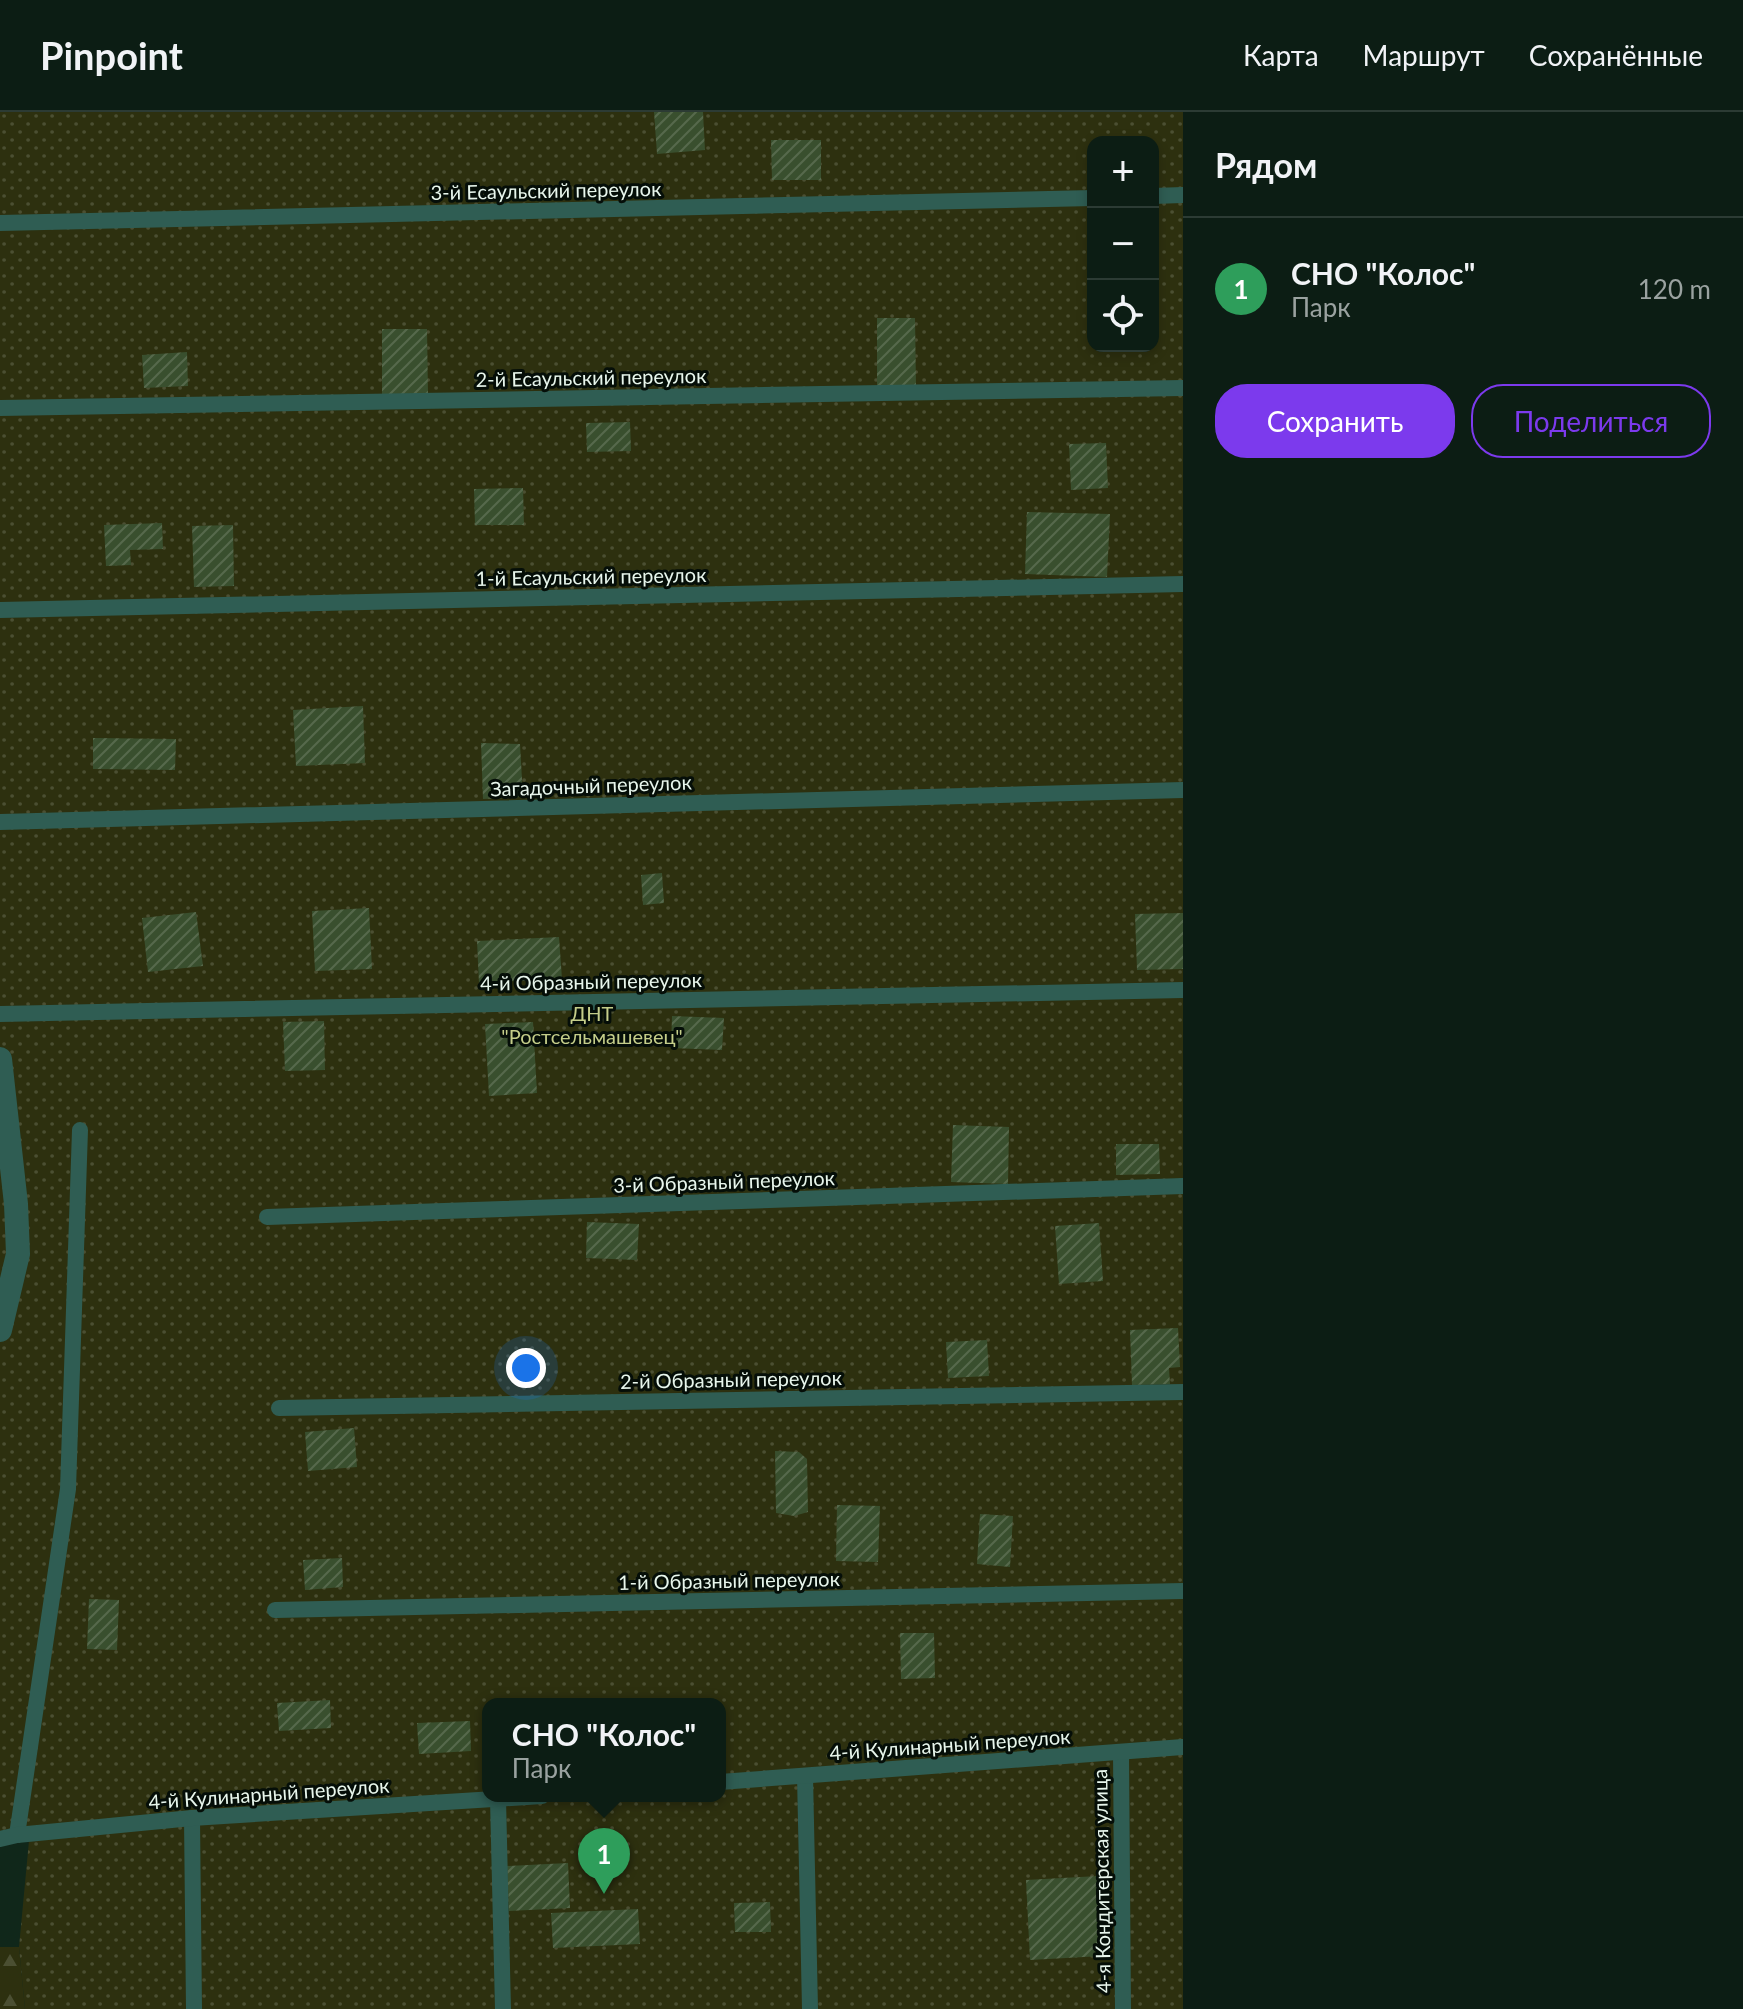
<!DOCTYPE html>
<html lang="ru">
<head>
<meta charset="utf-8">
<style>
  :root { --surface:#0c1d14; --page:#1a2a22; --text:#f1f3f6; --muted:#9aa2a0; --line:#2c3b34; --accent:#7c3aed }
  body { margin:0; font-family:Lato,sans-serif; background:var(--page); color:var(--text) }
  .controls { position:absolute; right:24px; top:24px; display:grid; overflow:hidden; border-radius:16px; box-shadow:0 4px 12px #0003 }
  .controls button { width:72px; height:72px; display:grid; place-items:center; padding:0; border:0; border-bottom:2px solid var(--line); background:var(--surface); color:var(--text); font:40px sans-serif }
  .you { position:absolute; left:526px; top:1256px; width:28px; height:28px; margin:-20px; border:6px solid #fff; border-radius:50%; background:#1a73e8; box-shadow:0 0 0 12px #1a73e833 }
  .badge { display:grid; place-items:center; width:52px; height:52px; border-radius:50%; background:var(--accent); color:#fff; font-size:26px; font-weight:700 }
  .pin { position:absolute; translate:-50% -66px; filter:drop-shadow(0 2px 4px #0008) }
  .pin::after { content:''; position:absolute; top:42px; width:28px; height:24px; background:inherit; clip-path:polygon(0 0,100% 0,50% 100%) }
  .popup { position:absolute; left:482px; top:1586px; width:244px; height:104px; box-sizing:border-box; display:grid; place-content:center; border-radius:16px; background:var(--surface); filter:drop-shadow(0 2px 6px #0005); font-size:26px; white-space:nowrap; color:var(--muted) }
  .popup b { font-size:30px; color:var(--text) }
  .popup::after { content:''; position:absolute; left:50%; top:100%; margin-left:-16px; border:16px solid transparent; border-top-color:var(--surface) }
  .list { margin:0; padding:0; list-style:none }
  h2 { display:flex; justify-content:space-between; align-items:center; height:104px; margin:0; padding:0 32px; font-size:34px }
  h2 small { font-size:26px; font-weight:400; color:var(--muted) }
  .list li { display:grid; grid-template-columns:52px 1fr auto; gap:24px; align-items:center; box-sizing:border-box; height:144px; padding:0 32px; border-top:2px solid var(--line) }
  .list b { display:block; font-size:30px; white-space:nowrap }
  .list p { margin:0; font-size:26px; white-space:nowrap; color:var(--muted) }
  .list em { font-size:26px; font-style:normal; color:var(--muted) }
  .actions { display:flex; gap:16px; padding:24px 32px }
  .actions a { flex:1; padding:18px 0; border:2px solid var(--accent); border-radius:32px; text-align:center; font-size:28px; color:var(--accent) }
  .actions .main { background:var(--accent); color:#fff }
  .icon { flex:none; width:44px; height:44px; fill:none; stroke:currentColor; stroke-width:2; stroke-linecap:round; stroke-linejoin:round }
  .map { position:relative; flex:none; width:1183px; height:1897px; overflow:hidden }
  header { display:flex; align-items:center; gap:48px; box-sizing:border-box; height:112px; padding:0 40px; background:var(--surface); border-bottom:2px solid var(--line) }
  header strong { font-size:38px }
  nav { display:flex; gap:44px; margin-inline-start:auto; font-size:28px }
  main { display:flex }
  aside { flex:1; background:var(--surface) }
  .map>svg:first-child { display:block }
</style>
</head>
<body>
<header>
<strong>Pinpoint</strong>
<nav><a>Карта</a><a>Маршрут</a><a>Сохранённые</a></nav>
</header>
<main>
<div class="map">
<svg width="1183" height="1897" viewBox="0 0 1183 1897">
  <defs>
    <pattern id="forest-firs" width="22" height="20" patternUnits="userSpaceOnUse" patternTransform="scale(2)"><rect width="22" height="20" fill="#2d300f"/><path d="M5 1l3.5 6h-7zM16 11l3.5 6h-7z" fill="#4b4f32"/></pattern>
    <pattern id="garden-dots" width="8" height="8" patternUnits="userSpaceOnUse" patternTransform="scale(2)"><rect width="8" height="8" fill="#2d300f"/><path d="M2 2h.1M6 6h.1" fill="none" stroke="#4b4f32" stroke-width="1.8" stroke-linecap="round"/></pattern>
    <pattern id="building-hatch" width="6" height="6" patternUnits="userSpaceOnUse" patternTransform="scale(2)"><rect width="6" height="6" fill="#394f2e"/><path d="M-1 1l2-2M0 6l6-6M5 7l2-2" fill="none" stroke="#56694c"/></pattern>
  </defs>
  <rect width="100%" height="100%" fill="#10271a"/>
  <polygon fill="url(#forest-firs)" points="0,1835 19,1835 25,1897 0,1897"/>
  <path fill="url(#garden-dots)" fill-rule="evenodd" d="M0,0H1183V1897H25L19,1835L29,1729L0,1730ZM1093,30H1153V234H1093ZM488,1592H720V1684H488Z"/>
  <g fill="url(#building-hatch)">
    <polygon points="654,0 703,0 705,38 657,42"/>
    <polygon points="771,28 821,28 821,68 772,68"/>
    <polygon points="877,206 915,206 916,274 877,274"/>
    <polygon points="382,217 427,217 428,282 382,282"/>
    <polygon points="187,240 188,274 144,276 142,243"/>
    <polygon points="630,310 631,339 587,340 586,311"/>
    <polygon points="1106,331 1108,376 1071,378 1069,332"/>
    <polygon points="523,376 524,413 475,413 474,377"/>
    <polygon points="1027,400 1110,402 1107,465 1025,462"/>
    <polygon points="162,411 163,437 130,438 131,453 106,454 104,413"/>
    <polygon points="233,413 234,474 194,475 192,414"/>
    <polygon points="363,594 365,651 296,654 293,598"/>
    <polygon points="93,626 176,627 175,658 93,657"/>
    <polygon points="481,631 520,632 523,685 483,687"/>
    <polygon points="662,761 664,791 643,793 641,763"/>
    <polygon points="369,796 372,857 315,859 312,799"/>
    <polygon points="196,800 203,854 148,860 142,806"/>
    <polygon points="1183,801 1183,857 1137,858 1135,802"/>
    <polygon points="559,825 562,867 479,871 477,829"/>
    <polygon points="672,904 724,906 722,938 671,936"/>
    <polygon points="324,909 325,958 285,959 283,910"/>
    <polygon points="533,910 537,981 489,984 485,912"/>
    <polygon points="953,1013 1009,1015 1008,1072 951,1070"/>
    <polygon points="1116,1032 1159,1032 1160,1062 1116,1063"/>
    <polygon points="587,1110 639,1112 637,1148 586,1146"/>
    <polygon points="1099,1111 1103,1169 1059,1172 1055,1114"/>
    <polygon points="1178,1216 1180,1255 1169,1256 1170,1272 1132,1273 1130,1218"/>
    <polygon points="987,1228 989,1264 948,1266 946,1230"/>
    <polygon points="354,1316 357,1355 308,1359 305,1320"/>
    <polygon points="775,1339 799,1340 807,1347 808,1400 794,1404 776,1401"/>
    <polygon points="837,1393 880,1394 878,1450 836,1449"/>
    <polygon points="980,1402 1013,1404 1010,1455 977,1452"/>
    <polygon points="342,1446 343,1475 305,1478 303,1448"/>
    <polygon points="89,1487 119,1488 117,1538 87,1537"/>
    <polygon points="900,1521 934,1521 935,1566 901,1567"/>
    <polygon points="330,1588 331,1616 279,1619 277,1591"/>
    <polygon points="470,1609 471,1639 419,1642 417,1611"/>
    <polygon points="568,1751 570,1796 509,1799 507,1754"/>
    <polygon points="1098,1764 1102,1844 1030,1848 1026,1768"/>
    <polygon points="770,1790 771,1820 735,1820 734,1791"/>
    <polygon points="638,1797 640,1832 553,1836 551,1801"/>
  </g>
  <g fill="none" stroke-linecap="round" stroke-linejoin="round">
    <g stroke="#2f5d53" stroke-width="16">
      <polyline points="1153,84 1183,83"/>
      <polyline points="0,111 1093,86"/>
      <polyline points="0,296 1183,276"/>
      <polyline points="0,498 1183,472"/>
      <polyline points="0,710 1183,678"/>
      <polyline points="0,902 1183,878"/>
      <polyline points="267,1105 1183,1074"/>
      <polyline points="279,1296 1183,1280"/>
      <polyline points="275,1498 1183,1479"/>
      <polyline points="1121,1640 1123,1897"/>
      <polyline points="805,1664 810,1897"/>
      <polyline points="720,1670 1183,1635"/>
      <polyline points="498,1687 503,1897"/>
      <polyline points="192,1706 194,1897"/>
      <polyline points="17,1723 68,1377 80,1018"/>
      <polyline points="0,1727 17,1723 192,1706 542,1684"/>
    </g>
    <polyline stroke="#2f5d53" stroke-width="24" points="0,947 16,1092 18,1142 0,1218"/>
  </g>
  <g text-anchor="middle" stroke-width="6" stroke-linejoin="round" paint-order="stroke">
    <g font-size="20" fill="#e8f6ec" stroke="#050e08">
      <text transform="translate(546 79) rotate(-1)" y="7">3-й Есаульский переулок</text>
      <text transform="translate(591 266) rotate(-1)" y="7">2-й Есаульский переулок</text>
      <text transform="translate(591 465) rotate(-1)" y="7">1-й Есаульский переулок</text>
      <text transform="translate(591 674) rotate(-2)" y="7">Загадочный переулок</text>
      <text transform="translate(591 870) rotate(-1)" y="7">4-й Образный переулок</text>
      <text transform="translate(724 1070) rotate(-2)" y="7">3-й Образный переулок</text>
      <text transform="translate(731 1268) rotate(-1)" y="7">2-й Образный переулок</text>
      <text transform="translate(729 1469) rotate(-1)" y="7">1-й Образный переулок</text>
      <text transform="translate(950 1633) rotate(-4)" y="7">4-й Кулинарный переулок</text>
      <text transform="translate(269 1682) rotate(-4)" y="7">4-й Кулинарный переулок</text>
      <text transform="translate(1102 1769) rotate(-91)" y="7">4-я Кондитерская улица</text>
    </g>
    <g font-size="20" fill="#c5ce8a" stroke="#050e08">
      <text x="592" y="909">ДНТ<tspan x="592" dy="23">"Ростсельмашевец"</tspan></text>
    </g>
  </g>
</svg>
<div class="controls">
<button>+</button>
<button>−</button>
<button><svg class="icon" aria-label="locate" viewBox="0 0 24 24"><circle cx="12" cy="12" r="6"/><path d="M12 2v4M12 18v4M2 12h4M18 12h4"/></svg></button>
</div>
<div class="you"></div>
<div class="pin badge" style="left:604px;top:1782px;background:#2e9e5b">1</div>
<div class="popup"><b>СНО &quot;Колос&quot;</b>Парк</div>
</div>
<aside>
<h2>Рядом<small></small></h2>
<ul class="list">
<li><span class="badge" style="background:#2e9e5b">1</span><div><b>СНО &quot;Колос&quot;</b><p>Парк</p></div><em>120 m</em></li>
</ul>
<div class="actions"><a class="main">Сохранить</a><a>Поделиться</a></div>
</aside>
</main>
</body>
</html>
